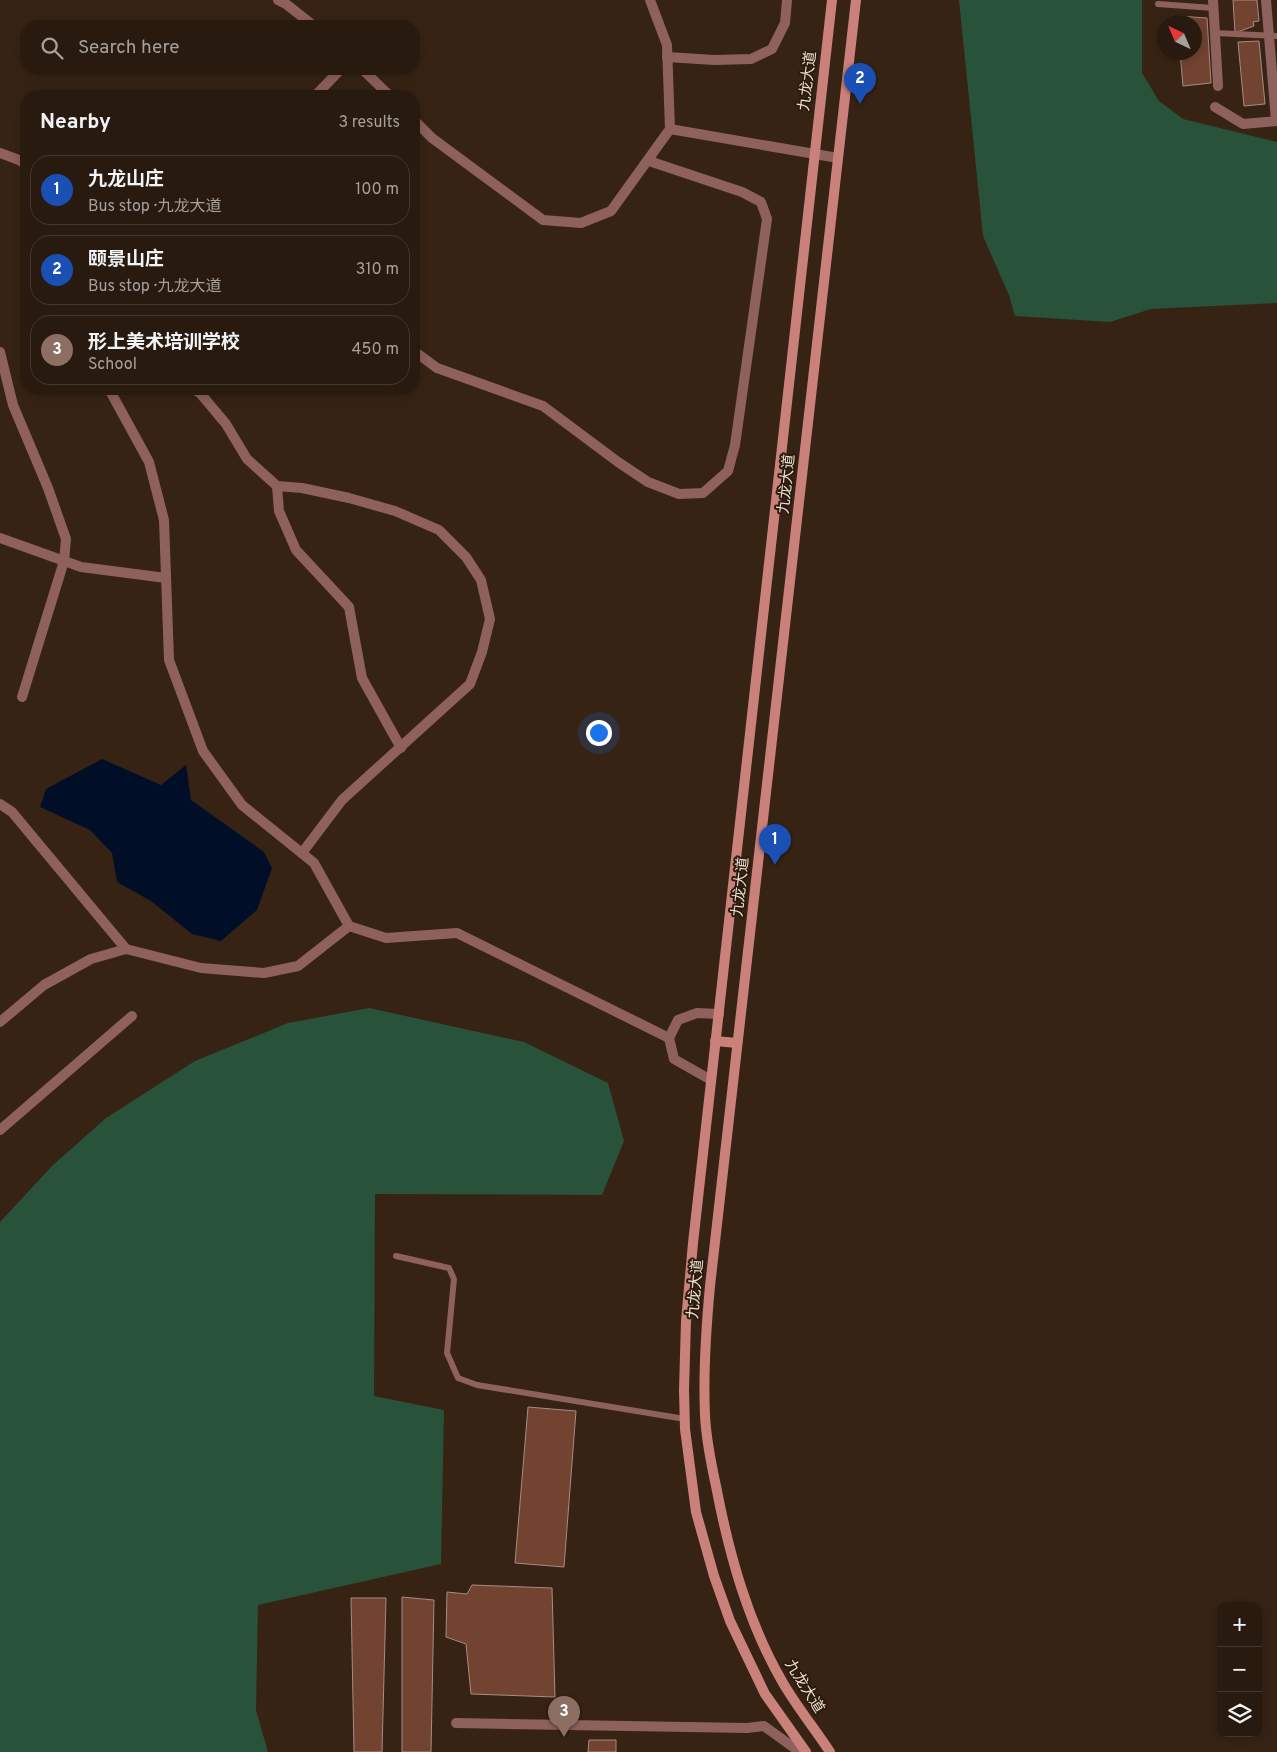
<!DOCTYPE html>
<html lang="en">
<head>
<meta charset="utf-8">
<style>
  :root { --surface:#281a0f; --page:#34271d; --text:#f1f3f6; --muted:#a5a19e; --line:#44382f; --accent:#51ccd2 }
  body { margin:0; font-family:Overpass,"Noto Sans SC",sans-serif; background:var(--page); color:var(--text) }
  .controls { position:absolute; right:15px; bottom:15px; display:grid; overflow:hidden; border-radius:10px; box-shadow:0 2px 12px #0003 }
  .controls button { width:45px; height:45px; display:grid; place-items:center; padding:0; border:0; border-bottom:1px solid var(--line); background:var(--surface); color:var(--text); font:25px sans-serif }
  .compass { position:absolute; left:1157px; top:15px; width:45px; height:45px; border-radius:50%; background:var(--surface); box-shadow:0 2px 12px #0003; rotate:316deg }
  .you { position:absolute; left:598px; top:732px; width:18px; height:18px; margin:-12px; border:4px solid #fff; border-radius:50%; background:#1a73e8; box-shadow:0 0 0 8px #1a73e833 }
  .badge { display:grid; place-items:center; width:32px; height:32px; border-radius:50%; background:var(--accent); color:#fff; font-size:16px; font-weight:700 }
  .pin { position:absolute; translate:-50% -41px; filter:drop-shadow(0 1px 2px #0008) }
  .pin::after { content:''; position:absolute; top:26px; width:18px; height:15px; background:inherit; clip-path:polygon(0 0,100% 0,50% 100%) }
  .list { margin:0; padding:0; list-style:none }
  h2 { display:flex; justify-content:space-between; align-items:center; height:65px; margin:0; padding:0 20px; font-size:21px }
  h2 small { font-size:16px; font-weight:400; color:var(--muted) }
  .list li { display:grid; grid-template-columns:32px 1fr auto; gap:15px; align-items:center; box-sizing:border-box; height:70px; margin:0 10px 10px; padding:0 10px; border:1px solid var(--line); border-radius:20px }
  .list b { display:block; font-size:19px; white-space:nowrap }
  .list p { margin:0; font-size:16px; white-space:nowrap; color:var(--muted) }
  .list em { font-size:16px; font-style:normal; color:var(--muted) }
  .icon { flex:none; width:28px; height:28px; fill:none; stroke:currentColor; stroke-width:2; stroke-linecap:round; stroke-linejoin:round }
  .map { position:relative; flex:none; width:1277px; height:1752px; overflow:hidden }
  .search { position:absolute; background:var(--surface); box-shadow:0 2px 12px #0003; left:20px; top:20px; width:400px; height:55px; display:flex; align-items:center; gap:12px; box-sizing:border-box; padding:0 18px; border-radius:20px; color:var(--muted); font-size:19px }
  .panel { position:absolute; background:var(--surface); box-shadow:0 2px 12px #0003; left:20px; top:90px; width:400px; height:305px; border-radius:20px }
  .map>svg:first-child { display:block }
</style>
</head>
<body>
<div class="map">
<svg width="1277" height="1752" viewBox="0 0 1277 1752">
  <rect width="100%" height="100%" fill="#362314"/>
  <g fill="#285239">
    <polygon points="959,0 1142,0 1142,73 1159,101 1183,119 1277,142 1277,303 1151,309 1110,322 1015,316 1009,295 983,236"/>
    <polygon points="369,1008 524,1042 608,1083 624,1141 602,1195 375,1194 374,1396 444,1410 441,1564 258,1605 256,1710 268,1752 0,1752 0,1222 52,1166 106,1118 195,1061 288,1023"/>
  </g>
  <polygon fill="#000f27" points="102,759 161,785 186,765 191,800 264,852 272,868 257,910 221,941 192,934 151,901 117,882 112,853 90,830 40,807 46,789"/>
  <g fill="#734332" stroke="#a88b81">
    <polygon points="1233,0 1257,0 1259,21 1253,22 1254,26 1235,33"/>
    <polygon points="1178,16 1207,18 1211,83 1183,86 1180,52 1194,52 1194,22 1178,22"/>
    <polygon points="1259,41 1265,104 1244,106 1238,42"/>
    <polygon points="528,1407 576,1411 564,1567 515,1563"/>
    <polygon points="472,1585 552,1588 555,1697 471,1694 466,1644 446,1637 447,1592 467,1594"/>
    <polygon points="402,1597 434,1600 431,1752 402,1752"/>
    <polygon points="351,1598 386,1598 382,1752 354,1752"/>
    <polygon points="589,1740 616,1740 616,1752 588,1752"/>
  </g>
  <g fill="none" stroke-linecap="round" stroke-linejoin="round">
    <g stroke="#8e615c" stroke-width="6">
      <polyline points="1158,4 1213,8"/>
      <polyline points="1215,33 1277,36"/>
      <polyline points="396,1256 449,1268 454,1279 447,1353 458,1378 477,1385 685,1419"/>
    </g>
    <g stroke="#8e615c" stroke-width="10">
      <polyline points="278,0 286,4 314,26"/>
      <polyline points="1213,0 1218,86"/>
      <polyline points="1266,0 1276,121"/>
      <polyline points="667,57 714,60 751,59 772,49 785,23 787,0"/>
      <polyline points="362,69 390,96"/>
      <polyline points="315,96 341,69"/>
      <polyline points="1215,107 1243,124 1277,121"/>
      <polyline points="414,120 432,138 543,220 581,223 611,211 670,129 667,45 650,0"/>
      <polyline points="670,129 838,158"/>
      <polyline points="0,153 19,160 26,165"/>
      <polyline points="414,351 437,368 543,406 618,462 648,482 679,494 703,493 728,471 735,445 767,219 761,202 742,192 649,161"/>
      <polyline points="0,352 13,405 48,488 66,539 64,561 22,697"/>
      <polyline points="109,389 149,462 164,520 169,660 203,751 242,805 314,863 349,926"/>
      <polyline points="193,389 200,393 226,424 247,459 277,486 302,488 349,498 395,511 439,530 466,557 481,580 490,619 482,652 470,684 342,800 302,853"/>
      <polyline points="277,486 279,511 296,550 349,607 362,678 401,748"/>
      <polyline points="0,538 81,567 166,578"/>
      <polyline points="0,804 12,812 126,949 201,968 264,973 298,966 349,926 386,938 457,933 669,1038"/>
      <polyline points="0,1022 44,985 91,959 126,949"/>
      <polyline points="711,1080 674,1059 669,1038 678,1020 697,1013 719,1014"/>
      <polyline points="0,1130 132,1016"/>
      <polyline points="456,1723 747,1728 764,1726 800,1752"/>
    </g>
    <g stroke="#c98179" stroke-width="10">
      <polyline points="715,1041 737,1043"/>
      <polyline points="806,1752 765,1694 730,1621 714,1576 696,1512 685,1429 684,1390 686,1321 693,1243 832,0"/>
      <path d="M830,1752C815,1729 797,1707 783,1683C748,1623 729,1554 716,1486C711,1463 706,1439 705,1415C703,1372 706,1329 710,1286L856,0"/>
    </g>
  </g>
  <g text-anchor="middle" stroke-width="4" stroke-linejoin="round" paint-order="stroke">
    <g font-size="15" fill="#eaded4" stroke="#2c1a0a">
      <text transform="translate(807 81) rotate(-83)" y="5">九龙大道</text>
      <text transform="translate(786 484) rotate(-84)" y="5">九龙大道</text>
      <text transform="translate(740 887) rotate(-84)" y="5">九龙大道</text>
      <text transform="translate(695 1289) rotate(-85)" y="5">九龙大道</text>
      <text transform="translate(805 1686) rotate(58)" y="5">九龙大道</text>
    </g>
  </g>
</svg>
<div class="controls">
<button>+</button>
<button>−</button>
<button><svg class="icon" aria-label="layers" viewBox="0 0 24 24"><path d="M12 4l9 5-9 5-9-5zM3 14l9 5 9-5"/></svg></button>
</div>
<svg class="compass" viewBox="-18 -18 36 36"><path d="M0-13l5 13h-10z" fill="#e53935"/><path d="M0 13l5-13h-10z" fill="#a5a19e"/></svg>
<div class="you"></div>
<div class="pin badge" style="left:775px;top:865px;background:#1a4fb4">1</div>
<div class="pin badge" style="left:860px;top:104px;background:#1a4fb4">2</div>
<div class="pin badge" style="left:564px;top:1737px;background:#8d6e63">3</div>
<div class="search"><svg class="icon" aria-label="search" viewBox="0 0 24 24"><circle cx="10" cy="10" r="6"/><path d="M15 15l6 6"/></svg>Search here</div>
<section class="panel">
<h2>Nearby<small>3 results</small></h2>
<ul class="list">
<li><span class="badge" style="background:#1a4fb4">1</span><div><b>九龙山庄</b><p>Bus stop · 九龙大道</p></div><em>100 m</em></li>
<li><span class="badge" style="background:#1a4fb4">2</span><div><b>颐景山庄</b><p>Bus stop · 九龙大道</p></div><em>310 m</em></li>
<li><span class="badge" style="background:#8d6e63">3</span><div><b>形上美术培训学校</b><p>School</p></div><em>450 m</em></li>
</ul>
</section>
</div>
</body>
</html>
